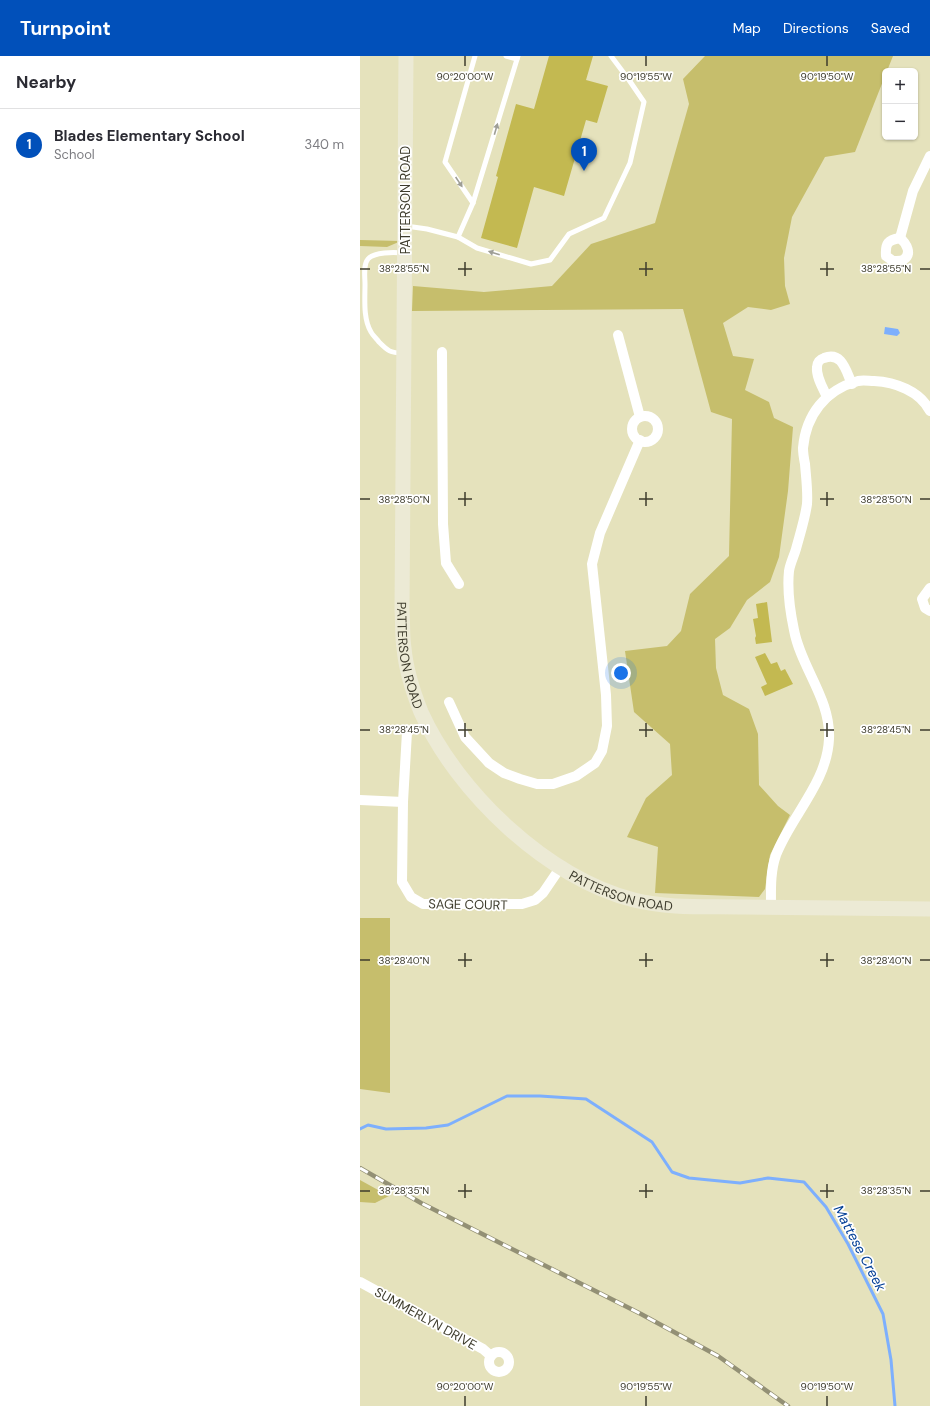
<!DOCTYPE html>
<html lang="en">
<head>
<meta charset="utf-8">
<style>
  :root { --surface:#fff; --page:#f7f7f7; --text:#2b2b33; --muted:#7c7c81; --line:#e1e1e2; --accent:#0150ba }
  body { margin:0; font-family:"DM Sans",sans-serif; background:var(--page); color:var(--text) }
  .controls { position:absolute; right:12px; top:12px; display:grid; overflow:hidden; border-radius:6px; box-shadow:0 1px 3px #0004 }
  .controls button { width:36px; height:36px; display:grid; place-items:center; padding:0; border:0; border-bottom:1px solid var(--line); background:var(--surface); color:var(--text); font:20px sans-serif }
  .you { position:absolute; left:261px; top:617px; width:14px; height:14px; margin:-10px; border:3px solid #fff; border-radius:50%; background:#1a73e8; box-shadow:0 0 0 6px #1a73e833 }
  .badge { display:grid; place-items:center; width:26px; height:26px; border-radius:50%; background:var(--accent); color:#fff; font-size:13px; font-weight:700 }
  .pin { position:absolute; translate:-50% -33px; filter:drop-shadow(0 1px 2px #0008) }
  .pin::after { content:''; position:absolute; top:21px; width:14px; height:12px; background:inherit; clip-path:polygon(0 0,100% 0,50% 100%) }
  .list { margin:0; padding:0; list-style:none }
  h2 { display:flex; justify-content:space-between; align-items:center; height:52px; margin:0; padding:0 16px; font-size:17px }
  h2 small { font-size:13px; font-weight:400; color:var(--muted) }
  .list li { display:grid; grid-template-columns:26px 1fr auto; gap:12px; align-items:center; box-sizing:border-box; height:72px; padding:0 16px; border-top:1px solid var(--line) }
  .list b { display:block; font-size:15px; white-space:nowrap }
  .list p { margin:0; font-size:13px; white-space:nowrap; color:var(--muted) }
  .list em { font-size:13px; font-style:normal; color:var(--muted) }
  .map { position:relative; flex:none; width:570px; height:1350px; overflow:hidden }
  header { display:flex; align-items:center; gap:24px; box-sizing:border-box; height:56px; padding:0 20px; background:var(--accent); color:#fff }
  header strong { font-size:19px }
  nav { display:flex; gap:22px; margin-inline-start:auto; font-size:14px }
  main { display:flex }
  aside { flex:1; background:var(--surface) }
  .map>svg:first-child { display:block }
</style>
</head>
<body>
<header>
<strong>Turnpoint</strong>
<nav><a>Map</a><a>Directions</a><a>Saved</a></nav>
</header>
<main>
<aside>
<h2>Nearby<small></small></h2>
<ul class="list">
<li><span class="badge">1</span><div><b>Blades Elementary School</b><p>School</p></div><em>340 m</em></li>
</ul>
</aside>
<div class="map">
<svg width="570" height="1350" viewBox="0 0 570 1350">
  <rect width="100%" height="100%" fill="#e5e2bc"/>
  <g fill="#c6be6c">
    <polygon points="345,0 533,0 527,15 525,15 525,20 495,96 465,101 432,161 424,202 425,230 430,248 411,254 388,251 363,267 373,300 394,303 385,334 409,346 414,362 433,371 428,435 419,501 410,526 387,544 370,572 355,583 356,612 363,639 389,653 398,678 399,729 418,750 430,759 410,799 405,833 399,841 295,837 298,791 267,781 286,742 312,719 310,688 274,656 265,595 307,590 321,575 330,538 369,500 372,363 351,356 323,253 52,255 53,230 124,236 192,230 231,188 295,167 329,48 323,23"/>
    <polygon points="0,184 41,185 27,191 0,190"/>
    <polygon points="0,862 30,862 30,1037 0,1033"/>
    <polygon points="0,1124 29,1140 15,1147 0,1146"/>
  </g>
  <polygon fill="#7daffd" points="525,271 538,273 540,277 537,280 524,278"/>
  <g fill="none" stroke-linecap="round" stroke-linejoin="round">
    <polyline stroke="#7daffd" stroke-width="3" points="0,1073 8,1069 26,1073 66,1072 88,1069 147,1040 180,1040 226,1043 292,1086 312,1116 329,1122 380,1127 408,1122 444,1126 466,1151 488,1188 523,1258 531,1304 535,1350"/>
  </g>
  <g fill="#c3b951">
    <polygon points="189,0 233,0 226,24 248,30 237,67 226,64 204,140 174,131 157,192 121,182 138,121 136,120 156,48 174,53"/>
    <polygon points="407,546 412,586 396,588 395,582 396,580 393,563 398,562 396,548"/>
    <polygon points="405,597 411,608 417,606 421,615 425,613 433,628 405,640 401,631 407,628 395,601"/>
  </g>
  <g fill="none" stroke-linecap="round" stroke-linejoin="round">
    <g stroke="#fff" stroke-width="5">
      <polyline points="146,0 157,3"/>
      <polyline points="113,147 85,106 115,0"/>
      <polyline points="46,170 67,173 98,181 113,147 158,0"/>
      <polyline points="98,181 117,192 171,208 190,204 209,178 244,162 270,107 284,46 269,24 251,0"/>
      <path d="M43,297C30,297 28,295 19,286C17,283 13,280 11,276C3,263 5,243 5,228C5,221 3,209 8,203C14,196 34,196 43,197"/>
    </g>
    <g stroke="#fff" stroke-width="10">
      <polyline points="540,182 553,135 570,100"/>
      <path d="M540,182C546,187 553,198 543,204C541,205 536,205 533,205L526,200C525,187 528,184 540,182Z"/>
      <polyline points="258,279 280,361"/>
      <polyline points="82,296 83,468 86,507 99,528"/>
      <path d="M467,341C463,332 456,321 457,311C457,307 460,303 464,302C482,295 486,315 492,328"/>
      <circle cx="285" cy="373" r="13"/>
      <polyline points="570,532 562,543 565,552 570,555"/>
      <polyline points="89,646 105,681 129,707 144,717 160,723 177,728 193,728 216,720 235,707 242,695 247,670 246,639 232,508 240,477 280,384"/>
      <polyline points="47,676 43,746 42,826 51,841 63,848 162,848 175,844 183,837 200,812"/>
      <polyline points="0,744 43,746"/>
      <path d="M411,851C411,834 410,816 416,799C431,760 467,727 469,683C471,643 441,612 434,574C430,555 427,534 429,515C430,508 434,500 436,493C440,478 445,463 447,448C448,435 446,421 445,408C444,403 443,397 443,392C446,359 465,334 498,325C503,324 509,325 514,325C535,326 560,335 570,355"/>
      <polyline points="0,1226 123,1293 131,1300"/>
      <circle cx="139" cy="1306" r="10"/>
    </g>
    <path stroke="#ecead5" stroke-width="15" id="s1" d="M46,0L42,554C43,566 42,580 44,592C46,614 53,636 61,656C97,736 188,823 274,844C310,853 349,850 385,851C447,852 508,852 570,853"/>
    <defs>
      <polyline id="rail" points="0,1112 61,1147 281,1258 358,1300 428,1350"/>
    </defs>
    <use href="#rail" stroke="#939075" stroke-width="4.5"/>
    <use href="#rail" stroke="#fff" stroke-width="3" stroke-dasharray="9" stroke-linecap="butt"/>
  </g>
  <defs><path id="oneway-solid" d="M-6-.8H1V-3.2L6.5 0L1 3.2V.8H-6Z"/></defs>
  <g fill="#9e9e96">
    <use href="#oneway-solid" transform="translate(136 73) rotate(-74)"/>
    <use href="#oneway-solid" transform="translate(99 126) rotate(56)"/>
    <use href="#oneway-solid" transform="translate(134 197) rotate(-163)"/>
  </g>
  <path fill="none" stroke="#3e3c2d" stroke-width="1.5" d="M105,0V10M286,0V10M467,0V10M105,206V220M286,206V220M467,206V220M0,213H10M98,213H112M279,213H293M460,213H474M560,213H570M105,436V450M286,436V450M467,436V450M0,443H10M98,443H112M279,443H293M460,443H474M560,443H570M105,667V681M286,667V681M467,667V681M0,674H10M98,674H112M279,674H293M460,674H474M560,674H570M105,897V911M286,897V911M467,897V911M0,904H10M98,904H112M279,904H293M460,904H474M560,904H570M105,1128V1142M286,1128V1142M467,1128V1142M0,1135H10M98,1135H112M279,1135H293M460,1135H474M560,1135H570M105,1340V1350M286,1340V1350M467,1340V1350"/>
  <g text-anchor="middle" stroke-width="3.5" stroke-linejoin="round" paint-order="stroke">
    <g font-size="13" fill="#3e3c2d" stroke="#fff">
      <text transform="translate(45 144) rotate(-90)" y="5">PATTERSON ROAD</text>
      <text dy="5" stroke="none"><textPath href="#s1" startOffset="600">PATTERSON ROAD</textPath></text>
      <text dy="5" stroke="none"><textPath href="#s1" startOffset="936">PATTERSON ROAD</textPath></text>
      <text transform="translate(108 848) rotate(1)" y="5">SAGE COURT</text>
      <text transform="translate(66 1262) rotate(29)" y="5">SUMMERLYN DRIVE</text>
    </g>
    <g font-size="14" font-style="italic" fill="#003e95" stroke="#fff">
      <text transform="translate(500 1192) rotate(62)" y="5">Mattese Creek</text>
    </g>
  </g>
  <g font-size="10" text-anchor="middle" fill="#3e3c2d" stroke="#fff" stroke-width="3.5" stroke-linejoin="round" paint-order="stroke">
    <text x="105" y="24">90°20'00"W</text>
    <text x="286" y="24">90°19'55"W</text>
    <text x="467" y="24">90°19'50"W</text>
    <text x="44" y="216">38°28'55"N</text>
    <text x="526" y="216">38°28'55"N</text>
    <text x="44" y="447">38°28'50"N</text>
    <text x="526" y="447">38°28'50"N</text>
    <text x="44" y="677">38°28'45"N</text>
    <text x="526" y="677">38°28'45"N</text>
    <text x="44" y="908">38°28'40"N</text>
    <text x="526" y="908">38°28'40"N</text>
    <text x="44" y="1138">38°28'35"N</text>
    <text x="526" y="1138">38°28'35"N</text>
    <text x="105" y="1334">90°20'00"W</text>
    <text x="286" y="1334">90°19'55"W</text>
    <text x="467" y="1334">90°19'50"W</text>
  </g>
</svg>
<div class="controls">
<button>+</button>
<button>−</button>
</div>
<div class="you"></div>
<div class="pin badge" style="left:224px;top:115px">1</div>
</div>
</main>
</body>
</html>
